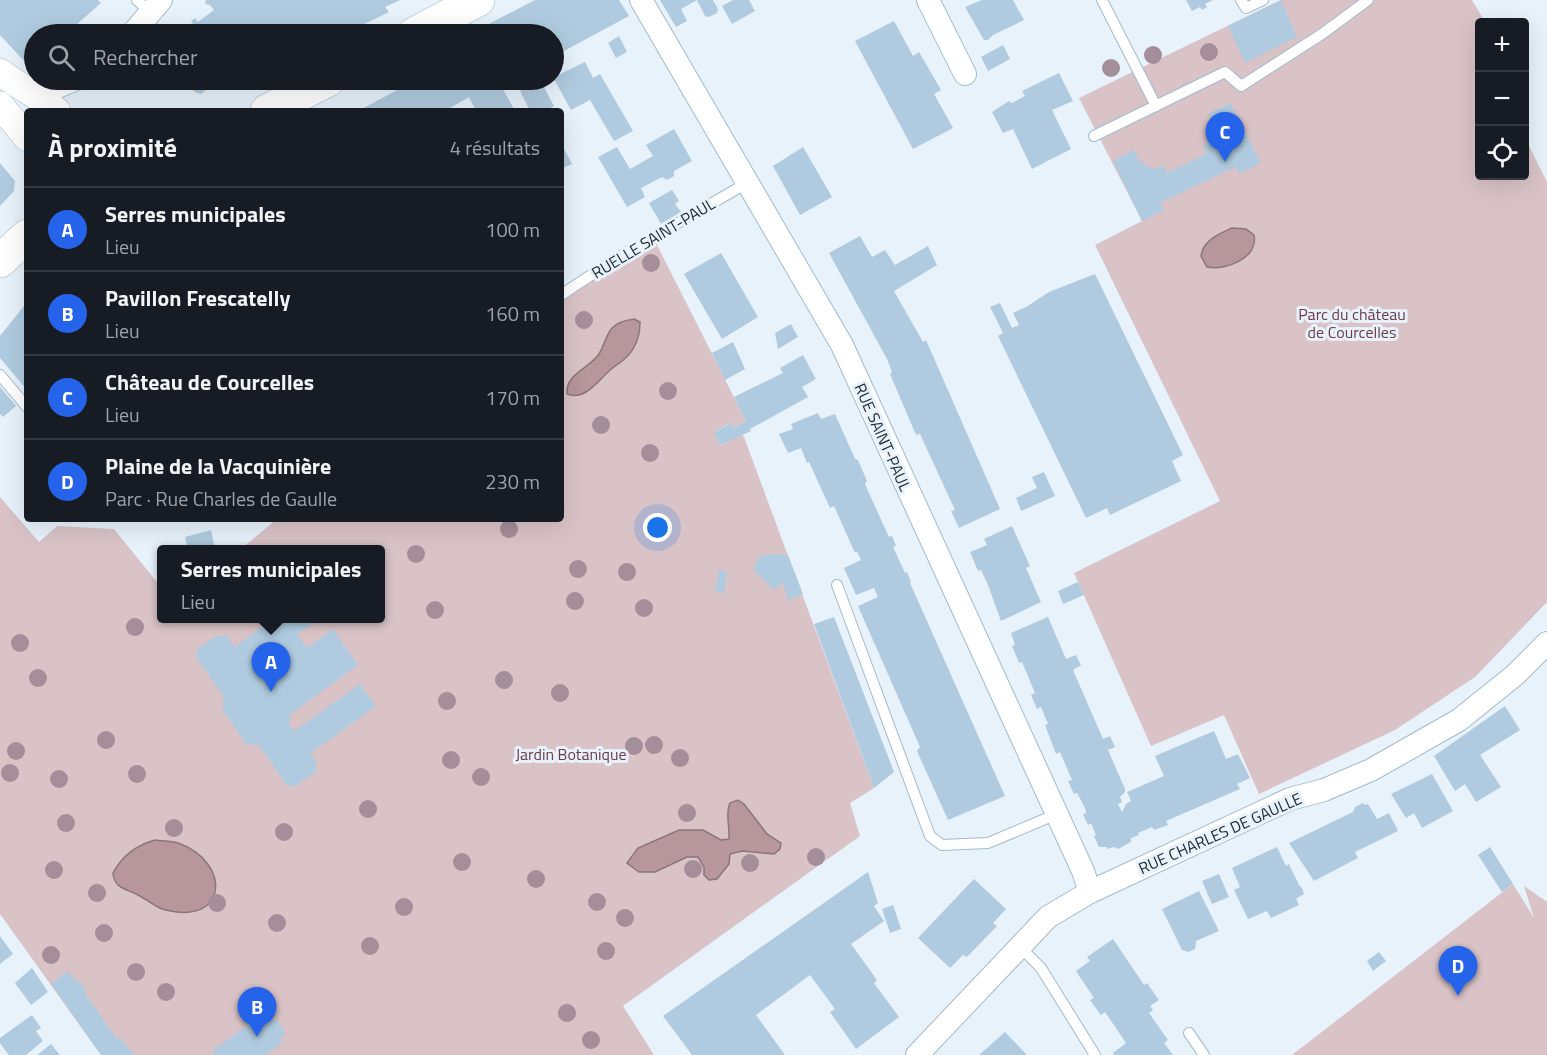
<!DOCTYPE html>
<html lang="fr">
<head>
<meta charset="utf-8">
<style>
  :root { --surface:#171b24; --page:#20242c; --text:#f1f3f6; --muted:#9ea1a6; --line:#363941; --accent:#2563eb }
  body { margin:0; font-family:"Titillium Web",sans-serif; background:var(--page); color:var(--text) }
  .controls { position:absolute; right:18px; top:18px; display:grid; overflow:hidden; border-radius:6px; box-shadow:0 6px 24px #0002 }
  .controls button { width:54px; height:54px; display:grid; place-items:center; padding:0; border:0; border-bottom:2px solid var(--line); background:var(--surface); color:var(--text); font:30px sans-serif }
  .you { position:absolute; left:658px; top:528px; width:21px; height:21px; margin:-15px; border:4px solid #fff; border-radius:50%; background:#1a73e8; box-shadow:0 0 0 9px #1a73e833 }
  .badge { display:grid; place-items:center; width:39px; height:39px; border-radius:50%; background:var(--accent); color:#fff; font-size:20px; font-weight:700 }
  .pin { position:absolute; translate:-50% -50px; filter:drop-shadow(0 2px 3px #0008) }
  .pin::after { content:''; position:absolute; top:32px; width:21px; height:18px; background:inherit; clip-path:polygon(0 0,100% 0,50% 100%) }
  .popup { position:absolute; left:157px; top:545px; width:228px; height:78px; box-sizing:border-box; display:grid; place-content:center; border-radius:6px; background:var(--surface); filter:drop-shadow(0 2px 4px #0005); font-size:20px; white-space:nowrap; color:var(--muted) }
  .popup b { font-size:22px; color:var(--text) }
  .popup::after { content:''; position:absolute; left:50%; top:100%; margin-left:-12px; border:12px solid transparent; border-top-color:var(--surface) }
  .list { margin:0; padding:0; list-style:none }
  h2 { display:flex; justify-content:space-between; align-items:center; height:78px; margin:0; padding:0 24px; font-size:26px }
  h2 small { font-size:20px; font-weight:400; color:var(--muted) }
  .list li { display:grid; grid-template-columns:39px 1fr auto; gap:18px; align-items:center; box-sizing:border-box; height:84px; padding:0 24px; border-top:2px solid var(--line) }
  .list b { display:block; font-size:22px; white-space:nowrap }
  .list p { margin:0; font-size:20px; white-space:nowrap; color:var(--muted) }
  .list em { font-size:20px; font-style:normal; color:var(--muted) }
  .icon { flex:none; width:33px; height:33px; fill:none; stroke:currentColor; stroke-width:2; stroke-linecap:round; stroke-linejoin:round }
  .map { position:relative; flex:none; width:1547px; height:1055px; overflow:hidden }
  .search { position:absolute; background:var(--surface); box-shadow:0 6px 24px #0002; left:24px; top:24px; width:540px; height:66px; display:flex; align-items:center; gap:15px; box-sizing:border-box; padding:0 21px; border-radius:33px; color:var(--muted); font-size:22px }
  .panel { position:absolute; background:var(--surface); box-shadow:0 6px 24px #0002; left:24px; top:108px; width:540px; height:414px; border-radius:6px }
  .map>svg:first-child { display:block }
</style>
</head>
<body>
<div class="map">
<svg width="1547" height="1055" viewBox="0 0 1547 1055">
  <rect width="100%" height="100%" fill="#e7f2fb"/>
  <g fill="#d9c3c7">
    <polygon points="1281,0 1472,0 1485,22 1480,22 1480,176 1524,176 1525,138 1547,182 1547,602 1475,677 1395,730 1259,794 1224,715 1151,746 1074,573 1220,501 1095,245 1142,221 1079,98"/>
    <polygon points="655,241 746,421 733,428 730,423 714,432 721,445 742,434 744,437 874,788 850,803 860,836 623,1006 654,1055 101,1055 0,914 0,497 39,542 57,526 114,529 161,587 162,618 380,618 380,550 242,548 277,519 561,519 561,301"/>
    <polygon points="1513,884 1534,918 1524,886 1547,902 1547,1055 1292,1055"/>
  </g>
  <g fill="#b7969c" stroke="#8a767d" stroke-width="1.5">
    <path d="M1232,228L1246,229L1254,235C1259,258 1225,271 1207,267L1201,256C1203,240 1219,234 1232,228Z"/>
    <path d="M634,319L640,322C640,331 638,341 633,349C627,360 618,363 609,371C598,381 585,401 567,394C565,374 590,368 599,354C604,346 606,335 612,328C617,323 627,320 634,319Z"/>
    <path d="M738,800L744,804L767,834L781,843L780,849L774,854L742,851L730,854L729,864L717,879L709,880L704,875V867L698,857H687L655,872H639L627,863L638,848L679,830H703L721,840L729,839C730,827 725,813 730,803Z"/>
    <path d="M155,840C162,841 171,841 178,843C232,862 229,928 162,909C154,906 146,899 138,895C126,889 114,888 113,873C122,856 137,845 155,840Z"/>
  </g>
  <g fill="#b0cbdf">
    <polygon points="0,0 98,0 101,3 66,34 34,34 34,63 26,63 0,35"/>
    <polygon points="206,0 400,0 385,7 389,12 344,34 340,29 330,34 182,34 194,25 191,21 195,18 198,22 214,10 210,5 205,4"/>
    <polygon points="535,0 619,0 629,16 564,51 557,36 554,37 554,34 469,34"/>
    <polygon points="660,0 713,0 718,9 717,13 709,17 705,16 697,0 681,9 687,21 676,27"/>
    <polygon points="733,0 749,0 755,11 732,24 722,6"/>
    <polygon points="982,0 1013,0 1024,20 993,35 988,40 984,40 965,7"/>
    <polygon points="1186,0 1213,0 1205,4 1207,7 1202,10 1200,7 1192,11"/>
    <polygon points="1281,0 1297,37 1245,63 1228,26"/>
    <polygon points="894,21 913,56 919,52 941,90 934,94 953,128 913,149 855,41"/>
    <polygon points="619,36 627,52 616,58 608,43"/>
    <polygon points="1003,45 1010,59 988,71 981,57"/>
    <polygon points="585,62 593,78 600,74 633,131 614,141 590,100 571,110 554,79 554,77"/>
    <polygon points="1059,73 1073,101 1052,110 1071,149 1032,169 1013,129 1003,133 992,112 1009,101 1012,103 1025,96 1022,91"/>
    <polygon points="180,80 211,80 210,86 207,86 207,89 201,94 195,92 191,88 189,90 187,86 180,86 177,82"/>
    <polygon points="416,80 498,80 515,111 476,111 469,97 445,111 358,111"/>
    <polygon points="527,80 540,80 554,106 545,111 530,111 520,91 530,85"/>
    <polygon points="1230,103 1261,163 1239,174 1235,167 1160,203 1164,210 1142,221 1113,161 1134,150 1140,162 1142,161 1146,166 1155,169 1163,165 1167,173 1207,153 1203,145 1212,141 1212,126 1214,125 1208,114"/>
    <polygon points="674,129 692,161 674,171 674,176 667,180 662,177 641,188 645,197 627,207 598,157 617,147 630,169 653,156 646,145"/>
    <polygon points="561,143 572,164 561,169"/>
    <polygon points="803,147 832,197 800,215 773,166"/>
    <polygon points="0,163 15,181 14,191 0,206"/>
    <polygon points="672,190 679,201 675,204 681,212 661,224 649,203"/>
    <polygon points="860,236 872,257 885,250 895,265 928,246 937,265 894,291 923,342 926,340 1000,509 959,528 951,511 955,510 920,434 916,435 890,374 892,372 887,359 829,253"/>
    <polygon points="721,253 758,317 722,339 684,274"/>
    <polygon points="1095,274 1183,455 1172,461 1181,481 1110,515 1107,508 1086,518 998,336 1003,333 990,307 1000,303 1012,328 1019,325 1013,313 1026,307 1049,292"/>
    <polygon points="27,302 27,390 0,358 0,336"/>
    <polygon points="791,324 798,337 778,349 775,333"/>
    <polygon points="733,342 745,369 725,380 712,353"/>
    <polygon points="803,355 816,379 802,387 808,397 750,429 751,431 720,445 714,432 731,423 733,428 746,421 734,397 783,373 780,368"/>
    <polygon points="0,387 16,406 3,417 0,414"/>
    <polygon points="818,413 821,419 835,414 855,459 858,460 867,481 865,484 868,491 889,537 892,536 896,546 893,547 905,573 907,572 911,582 910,583 1005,796 948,820 917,751 920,747 858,606 878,597 874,588 856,595 844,568 861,560 857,551 855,553 834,506 830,508 809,462 807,463 801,448 788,453 779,434 793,429 791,424"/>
    <polygon points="1044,472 1055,496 1021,511 1016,498 1037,488 1032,477"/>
    <polygon points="1012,526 1030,566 1026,568 1041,602 1001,621 988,585 981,570 978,571 970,552 987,545 984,539"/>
    <polygon points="211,530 215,549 188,549 185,537"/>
    <polygon points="768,554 788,555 803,594 788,600 783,582 774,590 753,569 760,556"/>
    <polygon points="719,570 727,572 724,593 715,592"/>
    <polygon points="1078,582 1084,595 1063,604 1058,591"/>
    <polygon points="834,617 894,772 874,788 814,624"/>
    <polygon points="1048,617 1066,659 1076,655 1081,665 1073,670 1103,739 1110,736 1115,747 1108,750 1125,789 1125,792 1120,797 1122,802 1118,804 1122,812 1126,804 1131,801 1127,792 1164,776 1155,756 1214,731 1226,759 1238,754 1250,778 1237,784 1240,789 1166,821 1168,825 1154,830 1152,827 1138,833 1139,835 1131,838 1131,842 1118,849 1114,847 1107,849 1107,847 1099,847 1094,836 1096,835 1091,823 1088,825 1083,814 1086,813 1085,808 1077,793 1074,794 1068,781 1072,780 1060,752 1056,754 1045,725 1048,724 1041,707 1037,709 1031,695 1035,693 1022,662 1019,663 1012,646 1015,645 1011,633"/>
    <polygon points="274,618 314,618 316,621 297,634 307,648 333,629 358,665 291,714 289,724 294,731 360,684 376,706 310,754 316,760 316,772 294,787 284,784 285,782 257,743 254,745 243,743 244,741 224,712 222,712 224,697 196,657 197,649 216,636 227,636 235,647"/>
    <polygon points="1505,706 1520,730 1480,755 1501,787 1476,802 1465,784 1455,791 1434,756"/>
    <polygon points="1432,774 1453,811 1422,828 1414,813 1406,818 1391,794"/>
    <polygon points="1363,803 1365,805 1368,804 1377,819 1389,813 1398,831 1355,852 1358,858 1314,881 1289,843 1353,812 1355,807"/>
    <polygon points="1277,847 1286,866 1289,864 1299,885 1302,888 1304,894 1296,899 1299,905 1271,918 1267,911 1248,919 1234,890 1240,887 1232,868"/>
    <polygon points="1490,847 1513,884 1502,892 1478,855"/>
    <polygon points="868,872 878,903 874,906 884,921 851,944 877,980 874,983 899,1017 856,1049 830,1012 835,1009 810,975 756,1015 785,1055 692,1055 663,1016"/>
    <polygon points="1219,874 1229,897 1212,904 1202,881"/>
    <polygon points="974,879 1006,909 993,923 997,926 967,957 963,955 950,968 918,938"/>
    <polygon points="1199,891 1219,931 1196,941 1195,949 1188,952 1182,950 1180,946 1162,909"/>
    <polygon points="893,905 901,929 890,933 882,909"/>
    <polygon points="0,936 13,954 0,964"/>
    <polygon points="1113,939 1144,985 1147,983 1159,1000 1150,1006 1153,1010 1149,1013 1168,1040 1164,1043 1173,1055 1114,1055 1113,1053 1126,1043 1105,1012 1101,1015 1090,1000 1094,998 1076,971 1090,961 1087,957"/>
    <polygon points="1379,952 1386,961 1373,971 1367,961"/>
    <polygon points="32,968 48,992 31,1005 15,983"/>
    <polygon points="68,971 76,982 79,980 86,991 84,992 118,1040 121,1038 134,1055 101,1055 51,984"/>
    <polygon points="269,1014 274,1020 276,1019 286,1034 280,1039 282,1043 265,1055 215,1055 212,1051 262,1015 264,1018"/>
    <polygon points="32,1015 41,1028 36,1031 43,1041 26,1055 9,1055 0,1043 0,1038"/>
    <polygon points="1005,1032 1027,1055 979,1055"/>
    <polygon points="51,1044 60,1055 37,1055"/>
  </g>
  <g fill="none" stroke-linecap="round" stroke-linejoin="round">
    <defs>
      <g id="service">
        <polyline points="137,0 151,13"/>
        <polyline points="1102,0 1156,106"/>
        <polyline points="1241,0 1246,8 1263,0"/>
        <polyline points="1094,136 1225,72 1241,86 1322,34 1368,0"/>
        <polyline points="561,295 612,261 747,183"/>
        <polyline points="0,375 27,407"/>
        <polyline points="837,585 930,836 942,845 988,843 1057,814"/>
        <polyline points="1020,947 1041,968 1095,1055"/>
        <polyline points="1189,1033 1204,1055"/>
      </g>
      <g id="minor">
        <polyline points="641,0 842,345 1083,871 1090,892"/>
        <polyline points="928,0 965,74"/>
        <polyline points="132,34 161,0"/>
        <polyline points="38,95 74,80"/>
        <polyline points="917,1055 1048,917 1090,892 1290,799 1324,790 1371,770 1459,720 1515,675 1547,643"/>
      </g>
      <g id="tertiary">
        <path d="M0,72C18,86 39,96 57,111"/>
        <polyline points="0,105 27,138"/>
      </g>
      <g id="primary">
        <polyline points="414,34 478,0"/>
        <polyline points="267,111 328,80"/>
        <polyline points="0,261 27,236"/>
      </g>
    </defs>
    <use href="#service" stroke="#a1bbcf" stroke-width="12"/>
    <use href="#minor" stroke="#a1bbcf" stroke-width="24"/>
    <use href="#tertiary" stroke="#a1bbcf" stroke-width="28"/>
    <use href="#primary" stroke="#a1bbcf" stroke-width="34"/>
    <use href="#service" stroke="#fff" stroke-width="10"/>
    <use href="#minor" stroke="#fff" stroke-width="22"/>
    <use href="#tertiary" stroke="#fff" stroke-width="27"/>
    <use href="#primary" stroke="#fff" stroke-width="33"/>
  </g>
  <g fill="#a48e99">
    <circle cx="1209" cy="52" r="9"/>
    <circle cx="1153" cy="55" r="9"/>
    <circle cx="1111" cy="68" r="9"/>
    <circle cx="651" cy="263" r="9"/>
    <circle cx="584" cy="320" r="9"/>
    <circle cx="668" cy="391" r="9"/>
    <circle cx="601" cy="425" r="9"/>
    <circle cx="650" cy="453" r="9"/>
    <circle cx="509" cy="529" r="9"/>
    <circle cx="416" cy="554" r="9"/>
    <circle cx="578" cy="569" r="9"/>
    <circle cx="627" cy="572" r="9"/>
    <circle cx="575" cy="601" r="9"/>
    <circle cx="644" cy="608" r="9"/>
    <circle cx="435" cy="610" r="9"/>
    <circle cx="135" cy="627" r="9"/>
    <circle cx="20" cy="643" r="9"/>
    <circle cx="38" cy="678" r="9"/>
    <circle cx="504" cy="680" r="9"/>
    <circle cx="560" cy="693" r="9"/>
    <circle cx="447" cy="701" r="9"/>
    <circle cx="106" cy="740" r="9"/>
    <circle cx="654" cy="745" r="9"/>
    <circle cx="634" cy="746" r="9"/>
    <circle cx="16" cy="751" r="9"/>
    <circle cx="680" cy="758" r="9"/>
    <circle cx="451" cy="760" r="9"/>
    <circle cx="10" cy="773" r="9"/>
    <circle cx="137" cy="774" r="9"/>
    <circle cx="481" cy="777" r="9"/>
    <circle cx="59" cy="779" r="9"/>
    <circle cx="368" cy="809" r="9"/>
    <circle cx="687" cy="813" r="9"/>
    <circle cx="66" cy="823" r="9"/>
    <circle cx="174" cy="828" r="9"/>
    <circle cx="284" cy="832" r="9"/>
    <circle cx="816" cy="857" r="9"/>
    <circle cx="462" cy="862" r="9"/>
    <circle cx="750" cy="863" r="9"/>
    <circle cx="693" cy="869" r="9"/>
    <circle cx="54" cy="870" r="9"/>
    <circle cx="536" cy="879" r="9"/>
    <circle cx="97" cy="893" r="9"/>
    <circle cx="597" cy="902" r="9"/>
    <circle cx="217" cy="903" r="9"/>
    <circle cx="404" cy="907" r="9"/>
    <circle cx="625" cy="918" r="9"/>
    <circle cx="277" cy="923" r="9"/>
    <circle cx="104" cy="933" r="9"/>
    <circle cx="370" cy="946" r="9"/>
    <circle cx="606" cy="951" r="9"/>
    <circle cx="51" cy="955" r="9"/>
    <circle cx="136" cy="972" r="9"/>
    <circle cx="166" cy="992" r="9"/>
    <circle cx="567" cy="1013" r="9"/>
    <circle cx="591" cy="1040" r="9"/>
  </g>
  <g text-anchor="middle" stroke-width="6" stroke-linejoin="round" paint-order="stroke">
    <g font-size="16" fill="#212c34" stroke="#e7f2fb">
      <text transform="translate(653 238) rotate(-31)" y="6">RUELLE SAINT-PAUL</text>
      <text transform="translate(883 437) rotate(66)" y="6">RUE SAINT-PAUL</text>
      <text transform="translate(1220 833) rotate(-24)" y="6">RUE CHARLES DE GAULLE</text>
    </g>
    <g font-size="16" fill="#6d3c48" stroke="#e7f2fb">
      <text x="1352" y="320">Parc du château<tspan x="1352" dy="18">de Courcelles</tspan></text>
      <text x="571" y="760">Jardin Botanique</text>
    </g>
  </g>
</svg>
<div class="controls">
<button>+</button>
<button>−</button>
<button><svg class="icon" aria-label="locate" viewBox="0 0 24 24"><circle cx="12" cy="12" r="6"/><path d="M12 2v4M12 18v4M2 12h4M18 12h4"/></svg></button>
</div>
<div class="you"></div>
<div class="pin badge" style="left:271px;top:692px">A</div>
<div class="popup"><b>Serres municipales</b>Lieu</div>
<div class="pin badge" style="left:257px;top:1037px">B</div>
<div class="pin badge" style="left:1225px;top:162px">C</div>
<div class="pin badge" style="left:1458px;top:996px">D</div>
<div class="search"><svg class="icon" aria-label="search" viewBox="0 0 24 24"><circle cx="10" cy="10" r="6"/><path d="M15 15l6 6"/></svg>Rechercher</div>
<section class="panel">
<h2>À proximité<small>4 résultats</small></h2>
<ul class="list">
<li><span class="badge">A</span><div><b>Serres municipales</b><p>Lieu</p></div><em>100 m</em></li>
<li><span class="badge">B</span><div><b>Pavillon Frescatelly</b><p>Lieu</p></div><em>160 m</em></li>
<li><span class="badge">C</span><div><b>Château de Courcelles</b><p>Lieu</p></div><em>170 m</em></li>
<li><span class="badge">D</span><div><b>Plaine de la Vacquinière</b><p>Parc · Rue Charles de Gaulle</p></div><em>230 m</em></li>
</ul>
</section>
</div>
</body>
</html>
